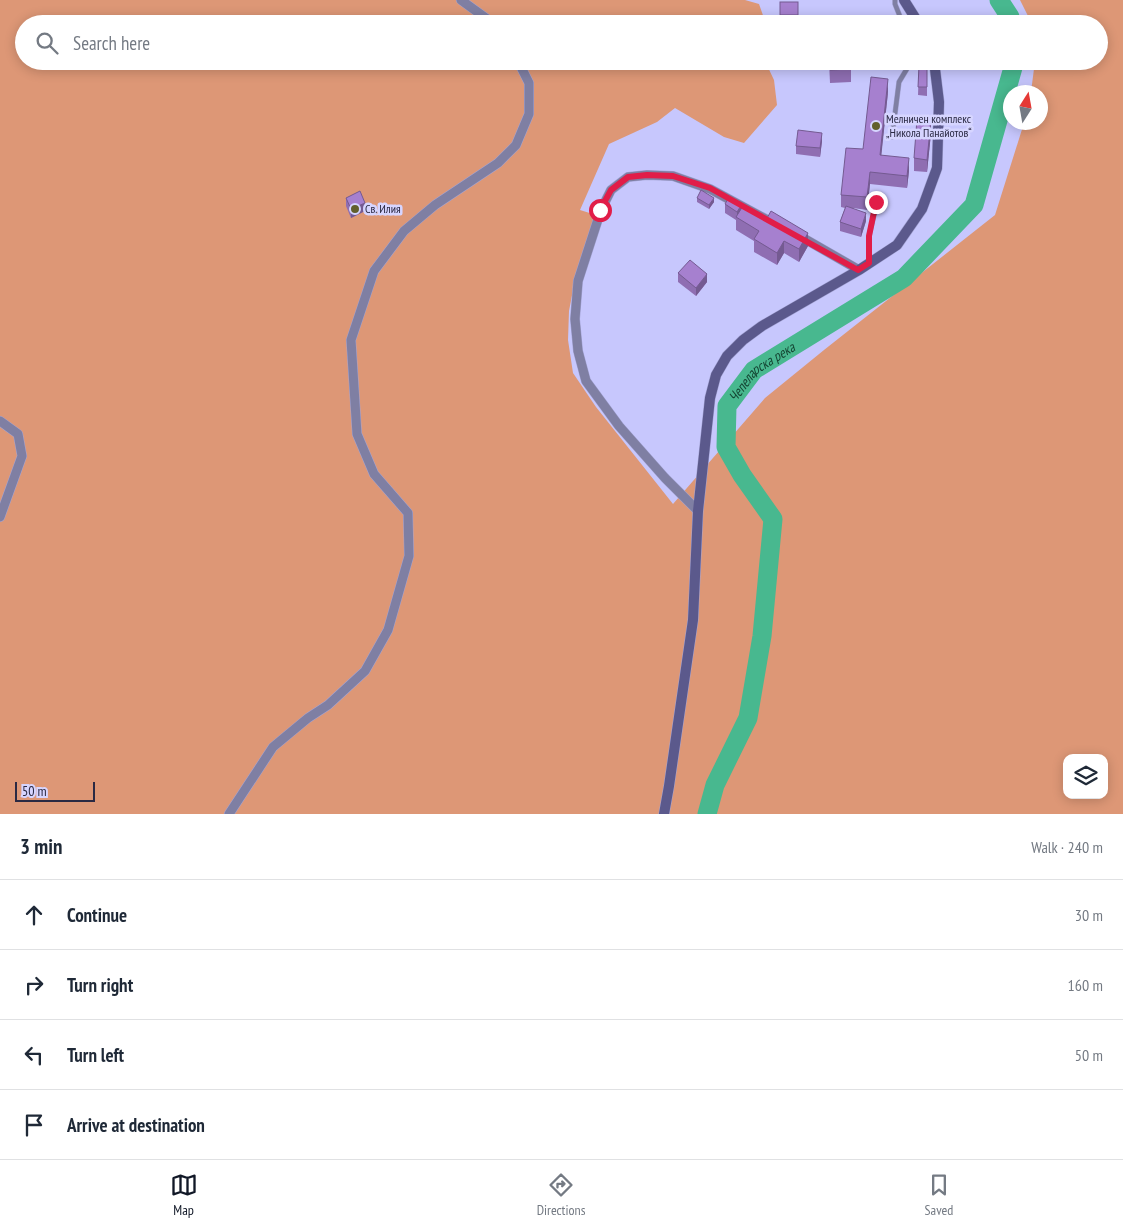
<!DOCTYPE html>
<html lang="en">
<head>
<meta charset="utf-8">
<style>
  :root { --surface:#fff; --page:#f6f6f7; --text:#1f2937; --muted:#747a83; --line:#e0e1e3; --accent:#111827 }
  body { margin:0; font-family:"PT Sans Narrow",sans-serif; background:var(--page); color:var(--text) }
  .controls { position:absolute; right:15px; bottom:15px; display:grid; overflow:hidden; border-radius:10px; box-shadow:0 2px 12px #0003 }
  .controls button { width:45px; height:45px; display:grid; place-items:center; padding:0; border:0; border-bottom:1px solid var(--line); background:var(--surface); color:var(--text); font:25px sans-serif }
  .compass { position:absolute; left:1003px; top:85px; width:45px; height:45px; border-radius:50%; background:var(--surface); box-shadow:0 2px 12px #0003; rotate:11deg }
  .scale { position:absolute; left:15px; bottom:12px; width:80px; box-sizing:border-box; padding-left:5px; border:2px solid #2a2943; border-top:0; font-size:14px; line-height:18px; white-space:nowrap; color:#2a2943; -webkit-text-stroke:4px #d6d5ff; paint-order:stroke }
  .stop { position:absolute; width:15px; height:15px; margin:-11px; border:4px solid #e11d48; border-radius:50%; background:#fff }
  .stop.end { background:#e11d48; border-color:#fff; box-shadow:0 1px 5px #0008 }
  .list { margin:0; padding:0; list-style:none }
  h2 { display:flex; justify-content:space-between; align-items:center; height:65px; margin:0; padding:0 20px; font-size:21px }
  h2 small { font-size:16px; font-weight:400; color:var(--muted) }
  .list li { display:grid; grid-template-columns:32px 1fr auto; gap:15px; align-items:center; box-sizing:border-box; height:70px; padding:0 20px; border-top:1px solid var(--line) }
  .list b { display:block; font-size:19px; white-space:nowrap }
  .list em { font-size:16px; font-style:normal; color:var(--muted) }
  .icon { flex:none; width:28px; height:28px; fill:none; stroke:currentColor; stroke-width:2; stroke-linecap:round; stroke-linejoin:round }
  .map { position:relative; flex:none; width:1123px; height:814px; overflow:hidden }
  .search { position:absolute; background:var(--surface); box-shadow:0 2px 12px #0003; left:15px; right:15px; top:15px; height:55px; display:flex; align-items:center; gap:12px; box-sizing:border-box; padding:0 18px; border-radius:28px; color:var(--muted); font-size:19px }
  .sheet { height:345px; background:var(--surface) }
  nav { display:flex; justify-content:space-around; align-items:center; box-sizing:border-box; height:70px; border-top:1px solid var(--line); background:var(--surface); font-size:14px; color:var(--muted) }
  nav a { display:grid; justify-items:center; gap:2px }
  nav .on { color:var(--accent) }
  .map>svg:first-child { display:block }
</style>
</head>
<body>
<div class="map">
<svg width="1123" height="814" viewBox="0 0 1123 814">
  <rect width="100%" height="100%" fill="#c7c7fd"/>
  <path fill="#dd9776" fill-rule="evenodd" d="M0,0H745L759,4L766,24H24V61H765L774,80L777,105L744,143L724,137L675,108L657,122L609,144L580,210L596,215L575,280L569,311L568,340L573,373L596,407L673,504L765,398L824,350L995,215L1024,123L1040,122V92H1031L1035,61H1099V24H1032L1020,0H1123V814H0ZM1067,758H1104V795H1067Z"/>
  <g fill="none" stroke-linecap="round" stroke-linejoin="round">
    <g stroke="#48b88f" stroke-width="19">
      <polyline points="999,0 1010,17 1010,24"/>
      <path id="s1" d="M707,814L715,785L748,718L762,636L773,519L742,475L726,447L727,406L754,370L904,278L974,205L1014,64L1013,61"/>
    </g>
    <defs>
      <g id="service">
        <polyline points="895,0 895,4 903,24"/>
        <polyline points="892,137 899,82 908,67 908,61"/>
        <polyline points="869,262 869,236 877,202"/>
      </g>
      <g id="minor">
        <polyline points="461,0 494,24"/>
        <polyline points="798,235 859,270"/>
        <polyline points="0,421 18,434 22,456 0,517"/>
        <polyline points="698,511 665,478 619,426 586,381 578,351 575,319 578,281 601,210 611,190 628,177 647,175 673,176 710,189 775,224"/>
        <polyline points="229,814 273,747 308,718 328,705 365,671 388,630 409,556 408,513 374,474 357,434 351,340 374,271 404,231 435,205 498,163 516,145 529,114 529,83 518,61"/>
      </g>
      <g id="secondary">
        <polyline points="904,0 919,24"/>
        <polyline points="664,814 669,786 693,620 698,511 710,398 716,375 727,356 743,340 762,326 859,270 897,245 922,209 937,168 939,102 934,61"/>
      </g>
    </defs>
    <use href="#service" stroke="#a4a4d4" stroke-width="5.5"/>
    <use href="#minor" stroke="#a4a4d4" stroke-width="10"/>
    <use href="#secondary" stroke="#a4a4d4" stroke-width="11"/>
    <use href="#service" stroke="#7f7fa3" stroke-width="4.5"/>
    <use href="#minor" stroke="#7f7fa3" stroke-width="9"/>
    <use href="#secondary" stroke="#5b598c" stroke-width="10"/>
  </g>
  <g fill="#8f6eb2">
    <polygon points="780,2 798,2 798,24 780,23"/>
    <polygon points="829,61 851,61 851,82 830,83"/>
    <polygon points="919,66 927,66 927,96 918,95"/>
    <polygon points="888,92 881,155 909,171 907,188 870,184 867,210 853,208 866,221 861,237 840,231 840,222 845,208 841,207 841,195 863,149"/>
    <polygon points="931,133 927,172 914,171 914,158"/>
    <polygon points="822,141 820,157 796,154 796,146"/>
    <polygon points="346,198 365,211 351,218 346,206"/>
    <polygon points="697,198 714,202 709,209 697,202"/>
    <polygon points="725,204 742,208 808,246 799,262 784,253 777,265 754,252 754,241 736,230 736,220 725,213"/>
    <polygon points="678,273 707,282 696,296 678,282"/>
  </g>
  <g fill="#745a91">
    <polygon points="888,79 888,92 880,168 880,155"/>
    <polygon points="931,120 931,133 927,172 927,160"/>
    <polygon points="822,133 822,141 820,157 820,148"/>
    <polygon points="909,158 909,171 907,188 907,176"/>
    <polygon points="870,172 870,184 867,210 867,197"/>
    <polygon points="714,198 714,202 709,209 709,205"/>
    <polygon points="365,203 365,211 351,218 351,209"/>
    <polygon points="742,204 742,212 737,218 737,212"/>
    <polygon points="866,213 866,221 861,237 861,229"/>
    <polygon points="808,233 808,246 799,262 799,249"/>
    <polygon points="784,241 784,253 777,265 777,253"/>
    <polygon points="707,274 707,282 696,296 696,288"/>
  </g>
  <g fill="#a680cf" stroke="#745a91">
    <rect x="780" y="2" width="18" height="13"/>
    <polygon points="830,61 851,61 851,69 830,70"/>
    <polygon points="919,66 927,66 927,87 918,87"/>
    <polygon points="871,77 888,79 880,155 909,158 907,176 870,172 867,197 841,195 846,148 863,149"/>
    <polygon points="917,119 931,120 927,160 914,158"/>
    <polygon points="798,130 822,133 820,148 796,146"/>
    <polygon points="701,190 714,198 709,205 697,198"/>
    <polygon points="360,191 365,203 351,209 346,198"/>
    <polygon points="729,197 742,204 737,212 725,204"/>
    <polygon points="743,206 766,220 771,211 808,233 799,249 784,241 777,253 754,239 759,231 736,217"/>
    <polygon points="846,206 866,213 861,229 840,222"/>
    <polygon points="690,260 707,274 696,288 678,273"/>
  </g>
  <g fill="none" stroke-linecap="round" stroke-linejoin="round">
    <polyline stroke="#e11d48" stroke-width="6" points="600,210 611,190 628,177 647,175 673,176 710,188 858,270 869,263 869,236 876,202"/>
  </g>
  <g fill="#625f2c" stroke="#d6d5ff" stroke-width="2">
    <circle cx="876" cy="126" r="5"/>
    <circle cx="355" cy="209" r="5"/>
  </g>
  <g text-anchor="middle" stroke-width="5" stroke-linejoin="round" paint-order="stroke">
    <g font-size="12" fill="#2a2943" stroke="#d6d5ff" text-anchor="start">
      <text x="886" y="123">Мелничен комплекс<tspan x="886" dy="14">„Никола Панайотов“</tspan></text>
      <text x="365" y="213">Св. Илия</text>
    </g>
    <g font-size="14" font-style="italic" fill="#144432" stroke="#d6d5ff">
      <text dy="5" stroke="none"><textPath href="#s1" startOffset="482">Чепеларска река</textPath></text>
    </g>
  </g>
</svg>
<div class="controls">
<button><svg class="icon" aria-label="layers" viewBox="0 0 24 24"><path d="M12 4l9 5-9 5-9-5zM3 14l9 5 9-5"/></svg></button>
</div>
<svg class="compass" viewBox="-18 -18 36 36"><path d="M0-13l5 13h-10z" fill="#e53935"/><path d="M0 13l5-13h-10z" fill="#747a83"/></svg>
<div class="scale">50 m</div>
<div class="stop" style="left:600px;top:210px"></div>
<div class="stop end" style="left:876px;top:202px"></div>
<div class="search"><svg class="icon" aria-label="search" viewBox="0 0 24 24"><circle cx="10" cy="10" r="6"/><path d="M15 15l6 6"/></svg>Search here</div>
</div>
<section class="sheet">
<h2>3 min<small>Walk · 240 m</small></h2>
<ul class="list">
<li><svg class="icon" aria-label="ahead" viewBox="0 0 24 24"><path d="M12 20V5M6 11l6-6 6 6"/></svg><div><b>Continue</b></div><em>30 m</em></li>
<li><svg class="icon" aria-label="right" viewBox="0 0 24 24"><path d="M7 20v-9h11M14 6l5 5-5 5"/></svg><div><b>Turn right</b></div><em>160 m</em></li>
<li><svg class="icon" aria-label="left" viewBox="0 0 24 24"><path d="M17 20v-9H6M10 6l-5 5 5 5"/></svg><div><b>Turn left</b></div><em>50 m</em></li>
<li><svg class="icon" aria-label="arrive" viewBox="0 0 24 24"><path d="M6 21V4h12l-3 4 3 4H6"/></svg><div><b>Arrive at destination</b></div></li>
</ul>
</section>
<nav>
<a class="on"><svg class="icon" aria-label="map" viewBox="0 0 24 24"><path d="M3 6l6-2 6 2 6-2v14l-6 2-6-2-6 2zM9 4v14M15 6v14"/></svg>Map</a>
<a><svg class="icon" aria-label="directions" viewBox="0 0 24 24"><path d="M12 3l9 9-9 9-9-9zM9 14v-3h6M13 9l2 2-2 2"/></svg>Directions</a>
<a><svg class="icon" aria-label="saved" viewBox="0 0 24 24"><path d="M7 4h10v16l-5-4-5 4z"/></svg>Saved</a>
</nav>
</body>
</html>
